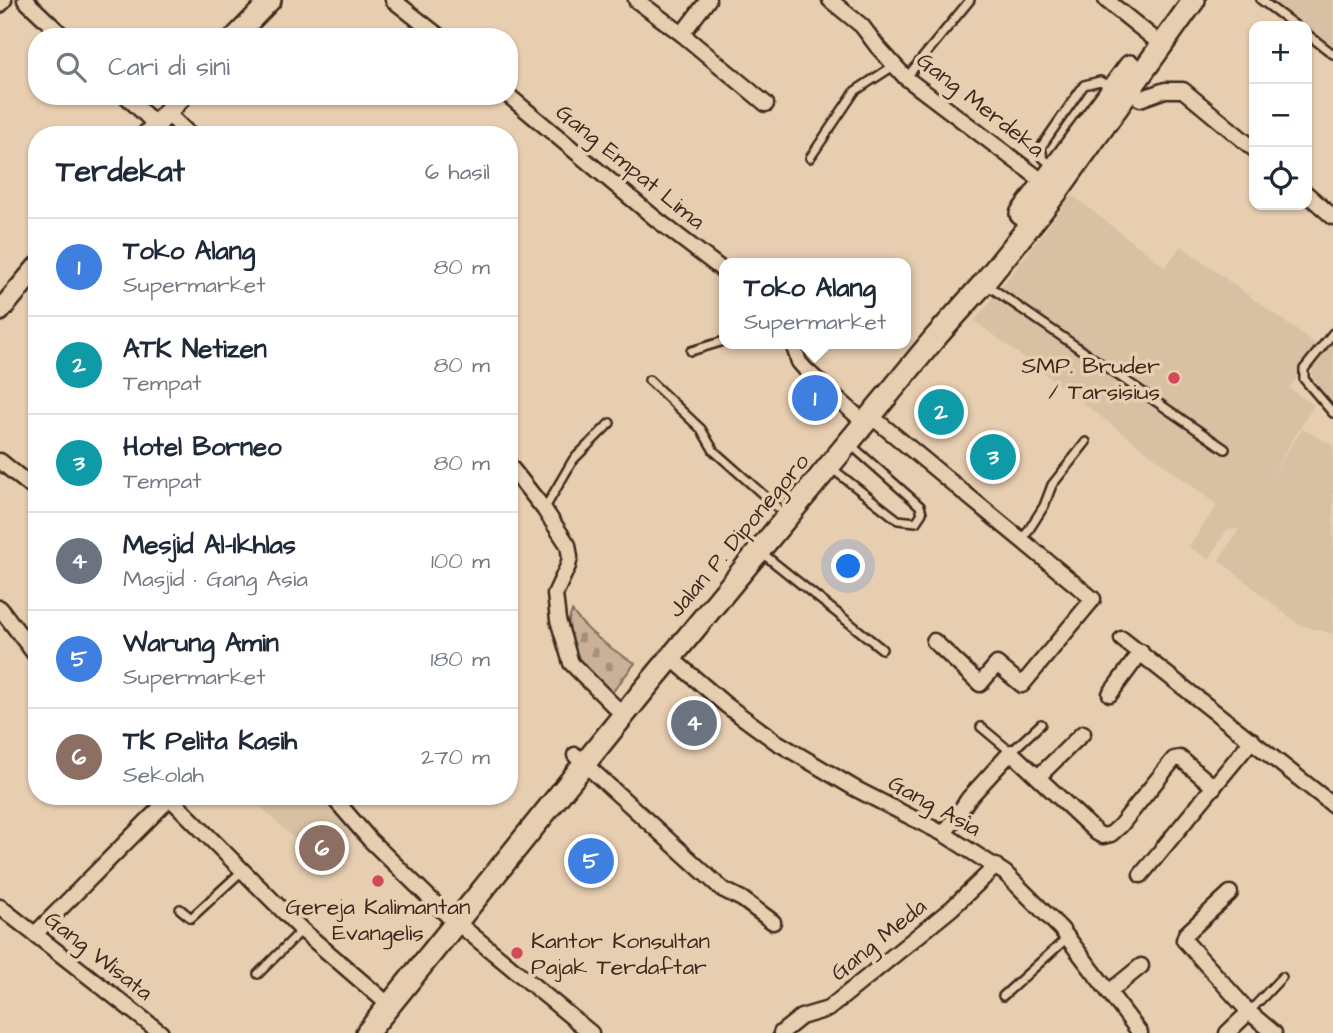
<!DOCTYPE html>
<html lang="id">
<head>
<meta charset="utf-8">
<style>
  :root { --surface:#fff; --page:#f2f2f3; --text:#1f2937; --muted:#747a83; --line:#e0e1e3; --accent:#b45309 }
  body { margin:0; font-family:"Architects Daughter",sans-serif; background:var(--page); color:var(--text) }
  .controls { position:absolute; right:21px; top:21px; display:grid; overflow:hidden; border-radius:14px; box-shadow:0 2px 5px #0004 }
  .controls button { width:63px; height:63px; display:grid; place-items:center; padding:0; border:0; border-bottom:2px solid var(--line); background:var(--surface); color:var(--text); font:35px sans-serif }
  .you { position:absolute; left:849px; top:567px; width:24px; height:24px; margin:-18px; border:5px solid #fff; border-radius:50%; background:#1a73e8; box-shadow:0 0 0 10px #1a73e833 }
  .badge { display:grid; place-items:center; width:46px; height:46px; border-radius:50%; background:var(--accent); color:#fff; font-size:23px; font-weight:700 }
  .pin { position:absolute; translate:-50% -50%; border:4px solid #fff; box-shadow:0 2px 7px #0006 }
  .popup { position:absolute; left:719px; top:258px; width:192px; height:91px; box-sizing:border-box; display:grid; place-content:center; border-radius:14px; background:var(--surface); filter:drop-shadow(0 2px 5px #0005); font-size:23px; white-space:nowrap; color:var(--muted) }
  .popup b { font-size:26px; color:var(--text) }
  .popup::after { content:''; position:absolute; left:50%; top:100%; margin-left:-14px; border:14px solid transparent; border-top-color:var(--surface) }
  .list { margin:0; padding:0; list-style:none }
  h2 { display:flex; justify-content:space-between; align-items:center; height:91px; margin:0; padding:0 28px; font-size:30px }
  h2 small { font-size:23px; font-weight:400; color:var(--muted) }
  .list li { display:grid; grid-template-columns:46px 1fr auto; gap:21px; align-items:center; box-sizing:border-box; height:98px; padding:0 28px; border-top:2px solid var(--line) }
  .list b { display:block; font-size:26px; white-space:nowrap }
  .list p { margin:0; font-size:23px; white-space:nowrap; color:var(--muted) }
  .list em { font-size:23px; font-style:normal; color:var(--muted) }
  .icon { flex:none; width:38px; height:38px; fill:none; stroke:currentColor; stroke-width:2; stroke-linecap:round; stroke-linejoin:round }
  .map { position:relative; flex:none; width:1333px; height:1033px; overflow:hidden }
  .search { position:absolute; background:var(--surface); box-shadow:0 2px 5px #0004; left:28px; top:28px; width:490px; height:77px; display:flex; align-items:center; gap:18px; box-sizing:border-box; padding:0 24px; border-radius:28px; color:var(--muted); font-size:26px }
  .panel { position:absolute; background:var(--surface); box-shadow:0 2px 5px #0004; left:28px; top:126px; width:490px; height:679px; border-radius:28px }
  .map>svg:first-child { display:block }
</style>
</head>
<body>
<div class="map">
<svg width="1333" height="1033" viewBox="0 0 1333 1033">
  <defs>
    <pattern id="cemetery-stones" width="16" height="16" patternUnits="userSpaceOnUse" patternTransform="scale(1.75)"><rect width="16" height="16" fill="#c9b096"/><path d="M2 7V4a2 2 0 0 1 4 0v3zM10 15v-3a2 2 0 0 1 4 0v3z" fill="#a48f7a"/></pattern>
  </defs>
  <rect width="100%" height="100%" fill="#e8ceb0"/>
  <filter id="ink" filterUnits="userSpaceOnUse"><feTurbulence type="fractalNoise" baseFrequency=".0143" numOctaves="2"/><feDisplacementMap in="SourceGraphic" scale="14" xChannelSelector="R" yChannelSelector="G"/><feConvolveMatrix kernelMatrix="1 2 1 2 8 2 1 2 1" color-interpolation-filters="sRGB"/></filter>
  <g filter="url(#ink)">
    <g fill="#d8c0a3">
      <polygon points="1268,0 1333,0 1333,49 1307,29 1307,26 1303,26"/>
      <polygon points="1072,195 1165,267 1181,246 1321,348 1333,334 1333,412 1306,389 1320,350 1289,388 1314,405 1269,480 1302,429 1333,445 1333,634 1299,625 1219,560 1239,529 1227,530 1209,559 1189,547 1217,505 975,321"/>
      <polygon points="249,796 323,796 357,830 322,865"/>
    </g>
    <path fill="url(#cemetery-stones)" stroke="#826d5a" stroke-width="2" d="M572,611C588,633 612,650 635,663L611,694L571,655L565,631Z"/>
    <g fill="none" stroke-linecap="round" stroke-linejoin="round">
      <defs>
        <g id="lane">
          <polyline points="1261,0 1296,26"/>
          <polyline points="1307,34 1333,54"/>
          <polyline points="906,78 970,0"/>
          <polyline points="810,158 855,91 895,65"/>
          <polyline points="1052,166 1043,158 1041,147 1084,85 1100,81 1111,87"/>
          <polyline points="987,285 1225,449"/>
          <polyline points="1333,333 1304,369 1304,379 1333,413"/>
          <polyline points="691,351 724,341"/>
          <polyline points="649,380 701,429 714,451 777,507"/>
          <polyline points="830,467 898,520 916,522 922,513 920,506 851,445"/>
          <polyline points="545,508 573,460 610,423"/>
          <polyline points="1023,539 1044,506 1052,485 1086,442"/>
          <polyline points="762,553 882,649"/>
          <polyline points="981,727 1011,752 1041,724"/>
          <polyline points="180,909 191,918 242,871"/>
          <polyline points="258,974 302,930"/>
          <polyline points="1003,996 1067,938"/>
          <polyline points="1249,1012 1282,977"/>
        </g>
        <g id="street">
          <polyline points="25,0 64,37"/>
          <polyline points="393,0 440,37"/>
          <polyline points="636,0 682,34 766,104"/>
          <polyline points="830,0 862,26 877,46 906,78 1045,183"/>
          <polyline points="1106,0 1152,37"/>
          <polyline points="0,5 4,0"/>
          <polyline points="682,34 708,0"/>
          <polyline points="126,96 156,125"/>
          <polyline points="509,96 656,219 724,271"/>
          <polyline points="1140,99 1165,90 1183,90 1254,149"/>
          <polyline points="167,113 190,135"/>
          <polyline points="1307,194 1333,217"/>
          <polyline points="793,344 799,362 806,370 856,415"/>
          <polyline points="871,416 1093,599 1022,685 997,664 980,684 934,641"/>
          <polyline points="0,461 37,491"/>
          <polyline points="509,465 544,509 568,545 570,557 568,566 555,594 558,620 571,663 615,707"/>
          <polyline points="0,608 37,657"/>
          <polyline points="1122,639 1333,805"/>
          <polyline points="671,658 726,705 775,741 856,789 944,834 1005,873 1061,929 1140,1033"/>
          <polyline points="1110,694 1141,652"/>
          <polyline points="575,755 722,889 742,899 773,922"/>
          <polyline points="1038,777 1083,733"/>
          <polyline points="168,796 302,930 382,999"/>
          <polyline points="332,796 370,840 448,916"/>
          <polyline points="944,834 969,798 1011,752 1097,833 1103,836 1111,834 1120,826 1174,759 1180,758 1214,787"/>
          <polyline points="1141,875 1252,740"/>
          <polyline points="1230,893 1186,934 1184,940 1249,1012 1274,1033"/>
          <polyline points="0,907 161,1033"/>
          <polyline points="455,921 591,1033"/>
          <polyline points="35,934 170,798"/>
          <polyline points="1109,992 1141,966"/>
          <polyline points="781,1033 801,1017 828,1009 952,908 996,866"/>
          <polyline points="1227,1033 1249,1012"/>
        </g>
        <g id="secondary">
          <polyline points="235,37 271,0"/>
          <polyline points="147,135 182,96"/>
          <polyline points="0,311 37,267"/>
        </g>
        <g id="primary">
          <polyline points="1021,214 1130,66"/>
          <polyline points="367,1033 644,690 934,339 984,283 1056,193 1194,0"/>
        </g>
      </defs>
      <use href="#lane" stroke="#3b2a1e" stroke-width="12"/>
      <use href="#street" stroke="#3b2a1e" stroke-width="19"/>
      <use href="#secondary" stroke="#3b2a1e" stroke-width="24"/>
      <use href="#primary" stroke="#3b2a1e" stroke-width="26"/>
      <use href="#lane" stroke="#e8ceb0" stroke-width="7"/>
      <use href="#street" stroke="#e8ceb0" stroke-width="14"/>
      <use href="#secondary" stroke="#e8ceb0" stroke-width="19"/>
      <use href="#primary" stroke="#e8ceb0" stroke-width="21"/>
    </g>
  </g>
  <g fill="#d1495b" stroke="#e8ceb0" stroke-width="2.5">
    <circle cx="1174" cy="378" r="7"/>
    <circle cx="378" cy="881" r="7"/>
    <circle cx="517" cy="953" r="7"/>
  </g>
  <g text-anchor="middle" stroke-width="7" stroke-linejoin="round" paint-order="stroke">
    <g font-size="23" fill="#3b2a1e" stroke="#e8ceb0">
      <text transform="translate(981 104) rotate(38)" y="8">Gang Merdeka</text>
      <text transform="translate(631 166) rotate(39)" y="8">Gang Empat Lima</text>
      <text transform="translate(738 535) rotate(-50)" y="8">Jalan P. Diponegoro</text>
      <text transform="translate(935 805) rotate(29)" y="8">Gang Asia</text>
      <text transform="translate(878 939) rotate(-39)" y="8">Gang Meda</text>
      <text transform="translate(99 955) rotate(38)" y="8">Gang Wisata</text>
    </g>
    <g font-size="23" fill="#3b2a1e" stroke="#e8ceb0" text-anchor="end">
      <text x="1160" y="373">SMP. Bruder<tspan x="1160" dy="26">/ Tarsisius</tspan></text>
      <text x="378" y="914" text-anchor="middle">Gereja Kalimantan<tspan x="378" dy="26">Evangelis</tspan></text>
      <text x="531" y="948" text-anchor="start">Kantor Konsultan<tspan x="531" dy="26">Pajak Terdaftar</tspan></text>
    </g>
  </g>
</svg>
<div class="controls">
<button>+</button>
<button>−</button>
<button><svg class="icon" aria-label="locate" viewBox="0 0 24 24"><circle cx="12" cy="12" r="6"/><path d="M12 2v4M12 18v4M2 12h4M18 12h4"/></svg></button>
</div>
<div class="you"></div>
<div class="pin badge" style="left:815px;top:398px;background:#3f7fe0">1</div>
<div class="popup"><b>Toko Alang</b>Supermarket</div>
<div class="pin badge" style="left:941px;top:412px;background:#0f9aa8">2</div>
<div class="pin badge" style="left:993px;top:457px;background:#0f9aa8">3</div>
<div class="pin badge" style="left:694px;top:723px;background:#6b7280">4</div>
<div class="pin badge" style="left:591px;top:861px;background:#3f7fe0">5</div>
<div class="pin badge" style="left:322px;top:848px;background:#8d6e63">6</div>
<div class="search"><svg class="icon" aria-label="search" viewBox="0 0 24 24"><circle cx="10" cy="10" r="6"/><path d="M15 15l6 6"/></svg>Cari di sini</div>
<section class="panel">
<h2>Terdekat<small>6 hasil</small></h2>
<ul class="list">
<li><span class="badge" style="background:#3f7fe0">1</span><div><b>Toko Alang</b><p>Supermarket</p></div><em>80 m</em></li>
<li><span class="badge" style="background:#0f9aa8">2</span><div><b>ATK Netizen</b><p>Tempat</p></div><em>80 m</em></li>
<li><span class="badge" style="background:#0f9aa8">3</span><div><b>Hotel Borneo</b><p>Tempat</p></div><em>80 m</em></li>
<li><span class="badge" style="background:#6b7280">4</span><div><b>Mesjid Al-Ikhlas</b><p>Masjid · Gang Asia</p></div><em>100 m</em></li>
<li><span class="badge" style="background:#3f7fe0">5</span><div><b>Warung Amin</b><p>Supermarket</p></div><em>180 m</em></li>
<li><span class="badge" style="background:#8d6e63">6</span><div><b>TK Pelita Kasih</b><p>Sekolah</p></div><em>270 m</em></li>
</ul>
</section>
</div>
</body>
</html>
